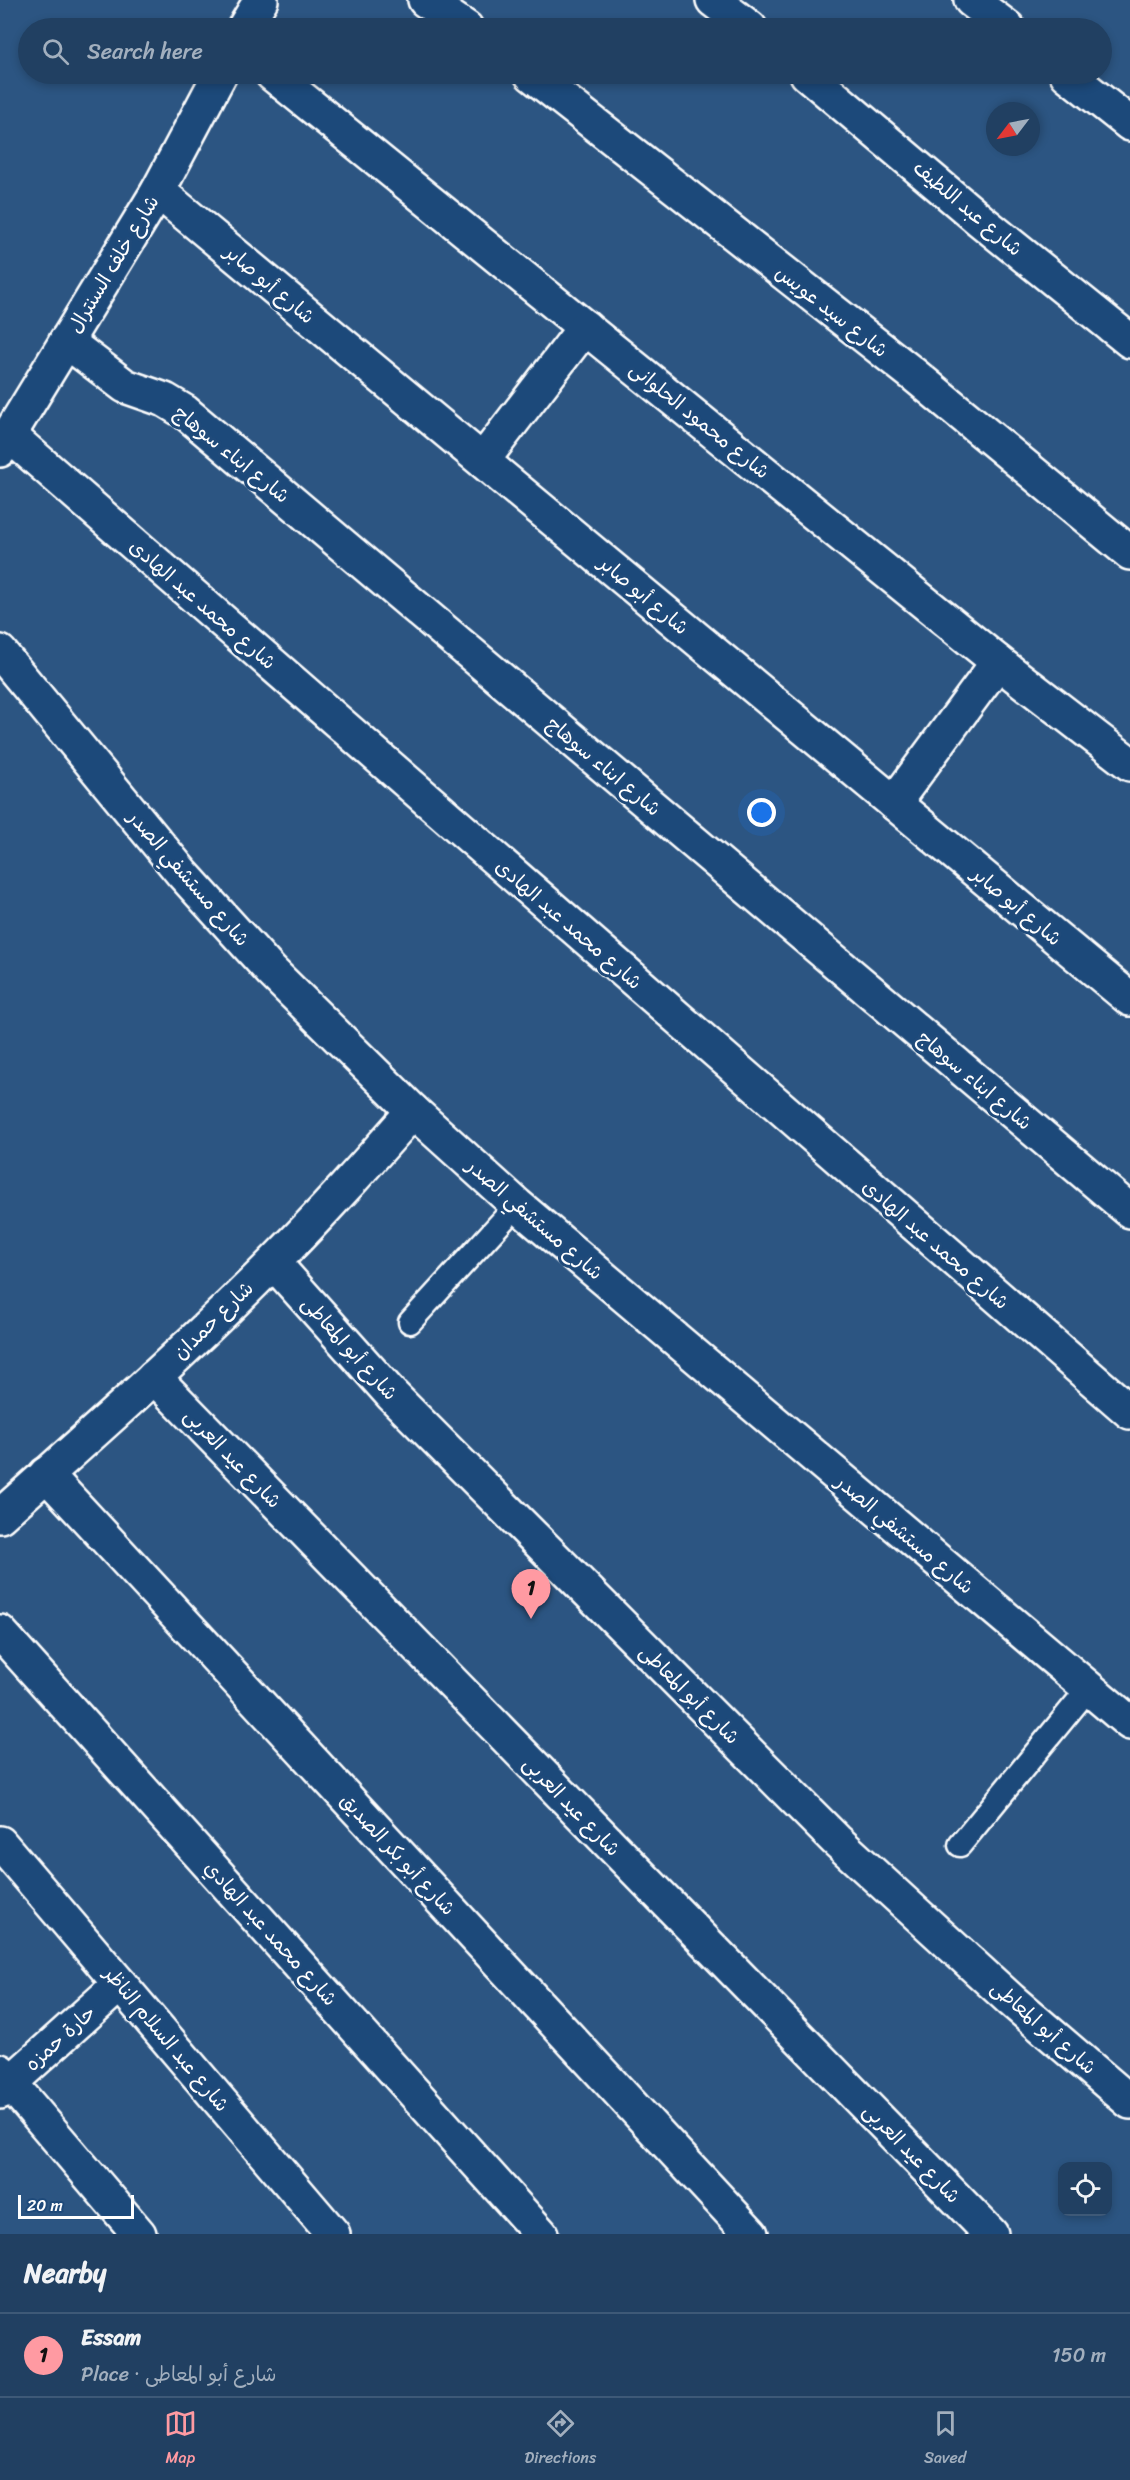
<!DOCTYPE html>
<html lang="en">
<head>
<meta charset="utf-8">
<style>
  :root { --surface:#214062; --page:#2d4b6b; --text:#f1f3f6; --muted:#a2afbe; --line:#3e5977; --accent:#ff9aa2 }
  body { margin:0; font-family:Sriracha,"Playpen Sans Arabic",sans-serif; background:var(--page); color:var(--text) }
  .controls { position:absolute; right:18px; bottom:18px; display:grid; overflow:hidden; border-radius:12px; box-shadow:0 3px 9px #0003 }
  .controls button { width:54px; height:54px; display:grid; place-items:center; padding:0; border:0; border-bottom:2px solid var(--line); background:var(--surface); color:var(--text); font:30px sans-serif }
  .compass { position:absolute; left:986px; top:102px; width:54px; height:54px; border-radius:50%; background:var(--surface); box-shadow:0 3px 9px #0003; rotate:238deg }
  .scale { position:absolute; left:18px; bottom:15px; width:116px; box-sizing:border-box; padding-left:6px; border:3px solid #fff; border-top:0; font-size:16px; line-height:21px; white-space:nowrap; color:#fff; -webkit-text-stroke:4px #1f4a7a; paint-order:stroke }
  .you { position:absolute; left:762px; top:813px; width:21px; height:21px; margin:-15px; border:4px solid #fff; border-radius:50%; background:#1a73e8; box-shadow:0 0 0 9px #1a73e833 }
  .badge { display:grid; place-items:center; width:39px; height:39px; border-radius:50%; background:var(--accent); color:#111; font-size:20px; font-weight:700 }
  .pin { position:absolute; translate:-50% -50px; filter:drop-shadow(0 2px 3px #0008) }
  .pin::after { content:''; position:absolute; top:32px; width:21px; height:18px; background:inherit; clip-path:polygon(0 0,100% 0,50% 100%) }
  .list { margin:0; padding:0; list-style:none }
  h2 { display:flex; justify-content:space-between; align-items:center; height:78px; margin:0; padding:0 24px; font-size:26px }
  h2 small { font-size:20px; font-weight:400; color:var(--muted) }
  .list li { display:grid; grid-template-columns:39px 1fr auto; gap:18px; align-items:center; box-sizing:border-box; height:84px; padding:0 24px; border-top:2px solid var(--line) }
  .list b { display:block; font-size:22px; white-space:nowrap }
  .list p { margin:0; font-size:20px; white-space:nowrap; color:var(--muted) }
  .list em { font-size:20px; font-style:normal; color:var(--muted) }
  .icon { flex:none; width:33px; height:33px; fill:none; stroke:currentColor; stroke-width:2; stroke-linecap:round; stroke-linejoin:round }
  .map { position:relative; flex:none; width:1130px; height:2234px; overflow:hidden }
  .search { position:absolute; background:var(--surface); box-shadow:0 3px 9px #0003; left:18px; right:18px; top:18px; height:66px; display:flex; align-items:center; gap:15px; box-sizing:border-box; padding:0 21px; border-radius:33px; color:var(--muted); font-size:22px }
  .sheet { height:162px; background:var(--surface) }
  nav { display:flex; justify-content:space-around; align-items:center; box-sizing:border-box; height:84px; border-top:2px solid var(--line); background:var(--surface); font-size:16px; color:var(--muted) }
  nav a { display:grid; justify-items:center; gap:3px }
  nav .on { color:var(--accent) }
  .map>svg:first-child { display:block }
</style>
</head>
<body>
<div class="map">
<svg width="1130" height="2234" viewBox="0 0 1130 2234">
  <rect width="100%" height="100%" fill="#2c5582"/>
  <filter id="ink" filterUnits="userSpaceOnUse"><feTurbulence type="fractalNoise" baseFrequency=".0167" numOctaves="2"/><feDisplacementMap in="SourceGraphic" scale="12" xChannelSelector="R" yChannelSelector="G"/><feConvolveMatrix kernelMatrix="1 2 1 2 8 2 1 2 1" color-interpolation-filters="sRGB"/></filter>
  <g filter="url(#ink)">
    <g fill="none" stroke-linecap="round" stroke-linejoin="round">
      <defs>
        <g id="lane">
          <polyline points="410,1322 517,1205"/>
          <polyline points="960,1845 1088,1689"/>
        </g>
        <g id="street">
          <polyline points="425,0 466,28"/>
          <polyline points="713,0 750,28"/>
          <polyline points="971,0 1008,28"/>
          <polyline points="244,28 261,0"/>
          <polyline points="272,74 998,662 1130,764"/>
          <polyline points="531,74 913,374 1130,553"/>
          <polyline points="807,74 980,220 1130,341"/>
          <polyline points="1067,74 1130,124"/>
          <polyline points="158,191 1130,999"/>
          <polyline points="66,341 125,386 165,400 185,412 1130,1211"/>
          <polyline points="9,435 1130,1412"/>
          <polyline points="0,450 158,191 220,74"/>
          <polyline points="483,460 585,327"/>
          <polyline points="894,803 998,662"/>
          <polyline points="274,1263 392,1395 836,1840 1011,2000 1130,2102"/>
          <polyline points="154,1377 991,2234"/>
          <polyline points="46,1474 751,2234"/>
          <path d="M0,1516C93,1433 187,1350 274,1262C323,1213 368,1162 413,1111"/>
          <polyline points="0,1632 541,2234"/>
          <polyline points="0,1843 333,2234"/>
          <polyline points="0,2071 139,2234"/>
          <polyline points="0,2092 120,1984"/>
        </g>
        <polyline id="secondary" points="0,652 182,873 271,971 413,1111 517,1205 1130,1723"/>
      </defs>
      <use href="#lane" stroke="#fff" stroke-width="27"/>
      <use href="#street" stroke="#fff" stroke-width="38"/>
      <use href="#secondary" stroke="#fff" stroke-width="38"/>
      <use href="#lane" stroke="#1f4a7a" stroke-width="22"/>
      <use href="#street" stroke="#1f4a7a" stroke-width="33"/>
      <use href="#secondary" stroke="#1f4a7a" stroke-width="33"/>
    </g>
  </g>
  <g text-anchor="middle" stroke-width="6" stroke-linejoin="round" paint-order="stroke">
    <g font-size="20" fill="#fff" stroke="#1f4a7a">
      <text transform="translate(968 208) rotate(40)" y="7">شارع عبد اللطيف</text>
      <text transform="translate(113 264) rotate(-59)" y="7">شارع خلف السنترال</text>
      <text transform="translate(270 284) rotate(40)" y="7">شارع أبو صابر</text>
      <text transform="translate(832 311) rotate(38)" y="7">شارع سيد عويس</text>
      <text transform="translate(700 420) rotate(39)" y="7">شارع محمود الحلوانى</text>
      <text transform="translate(232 454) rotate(39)" y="7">شارع ابناء سوهاج</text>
      <text transform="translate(644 595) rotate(40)" y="7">شارع أبو صابر</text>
      <text transform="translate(203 604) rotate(41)" y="7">شارع محمد عبد الهادى</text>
      <text transform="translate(604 766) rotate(40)" y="7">شارع ابناء سوهاج</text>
      <text transform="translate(189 878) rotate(49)" y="7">شارع مستشفي الصدر</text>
      <text transform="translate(1017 906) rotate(40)" y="7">شارع أبو صابر</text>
      <text transform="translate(569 924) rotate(41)" y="7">شارع محمد عبد الهادى</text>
      <text transform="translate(975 1080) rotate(40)" y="7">شارع ابناء سوهاج</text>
      <text transform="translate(535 1219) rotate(41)" y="7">شارع مستشفي الصدر</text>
      <text transform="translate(936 1244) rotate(41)" y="7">شارع محمد عبد الهادى</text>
      <text transform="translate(213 1320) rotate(-44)" y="7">شارع حمدان</text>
      <text transform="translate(350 1348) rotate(48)" y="7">شارع أبو المعاطى</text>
      <text transform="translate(233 1458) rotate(46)" y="7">شارع عيد العربى</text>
      <text transform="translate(905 1534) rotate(40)" y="7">شارع مستشفي الصدر</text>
      <text transform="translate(690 1694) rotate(45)" y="7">شارع أبو المعاطى</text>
      <text transform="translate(572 1806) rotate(46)" y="7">شارع عيد العربى</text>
      <text transform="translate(398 1854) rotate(47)" y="7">شارع أبو بكر الصديق</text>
      <text transform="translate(271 1933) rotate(48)" y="7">شارع محمد عبد الهادي</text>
      <text transform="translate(1044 2027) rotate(41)" y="7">شارع أبو المعاطى</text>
      <text transform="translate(60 2038) rotate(-42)" y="7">حارة حمزه</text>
      <text transform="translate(167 2039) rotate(50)" y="7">شارع عبد السلام الناظر</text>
      <text transform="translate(912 2153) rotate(46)" y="7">شارع عيد العربى</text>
    </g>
  </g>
</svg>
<div class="controls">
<button><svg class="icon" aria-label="locate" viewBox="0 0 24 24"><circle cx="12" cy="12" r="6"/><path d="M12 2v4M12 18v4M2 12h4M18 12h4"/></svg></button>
</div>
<svg class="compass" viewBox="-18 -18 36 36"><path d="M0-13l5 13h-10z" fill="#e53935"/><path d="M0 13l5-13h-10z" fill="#a2afbe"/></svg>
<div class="scale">20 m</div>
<div class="you"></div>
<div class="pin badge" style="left:531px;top:1619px">1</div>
<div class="search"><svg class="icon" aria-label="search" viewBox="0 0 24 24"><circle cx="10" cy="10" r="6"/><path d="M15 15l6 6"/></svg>Search here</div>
</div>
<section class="sheet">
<h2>Nearby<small></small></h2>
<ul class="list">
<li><span class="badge">1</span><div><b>Essam</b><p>Place · شارع أبو المعاطى</p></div><em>150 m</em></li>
</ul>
</section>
<nav>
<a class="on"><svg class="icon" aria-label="map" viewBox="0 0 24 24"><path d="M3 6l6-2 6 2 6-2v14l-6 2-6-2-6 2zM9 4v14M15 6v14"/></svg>Map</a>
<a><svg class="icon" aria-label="directions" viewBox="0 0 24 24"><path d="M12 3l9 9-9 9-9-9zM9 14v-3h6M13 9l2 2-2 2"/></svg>Directions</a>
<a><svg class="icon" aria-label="saved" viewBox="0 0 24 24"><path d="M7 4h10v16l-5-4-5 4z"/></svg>Saved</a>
</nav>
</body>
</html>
